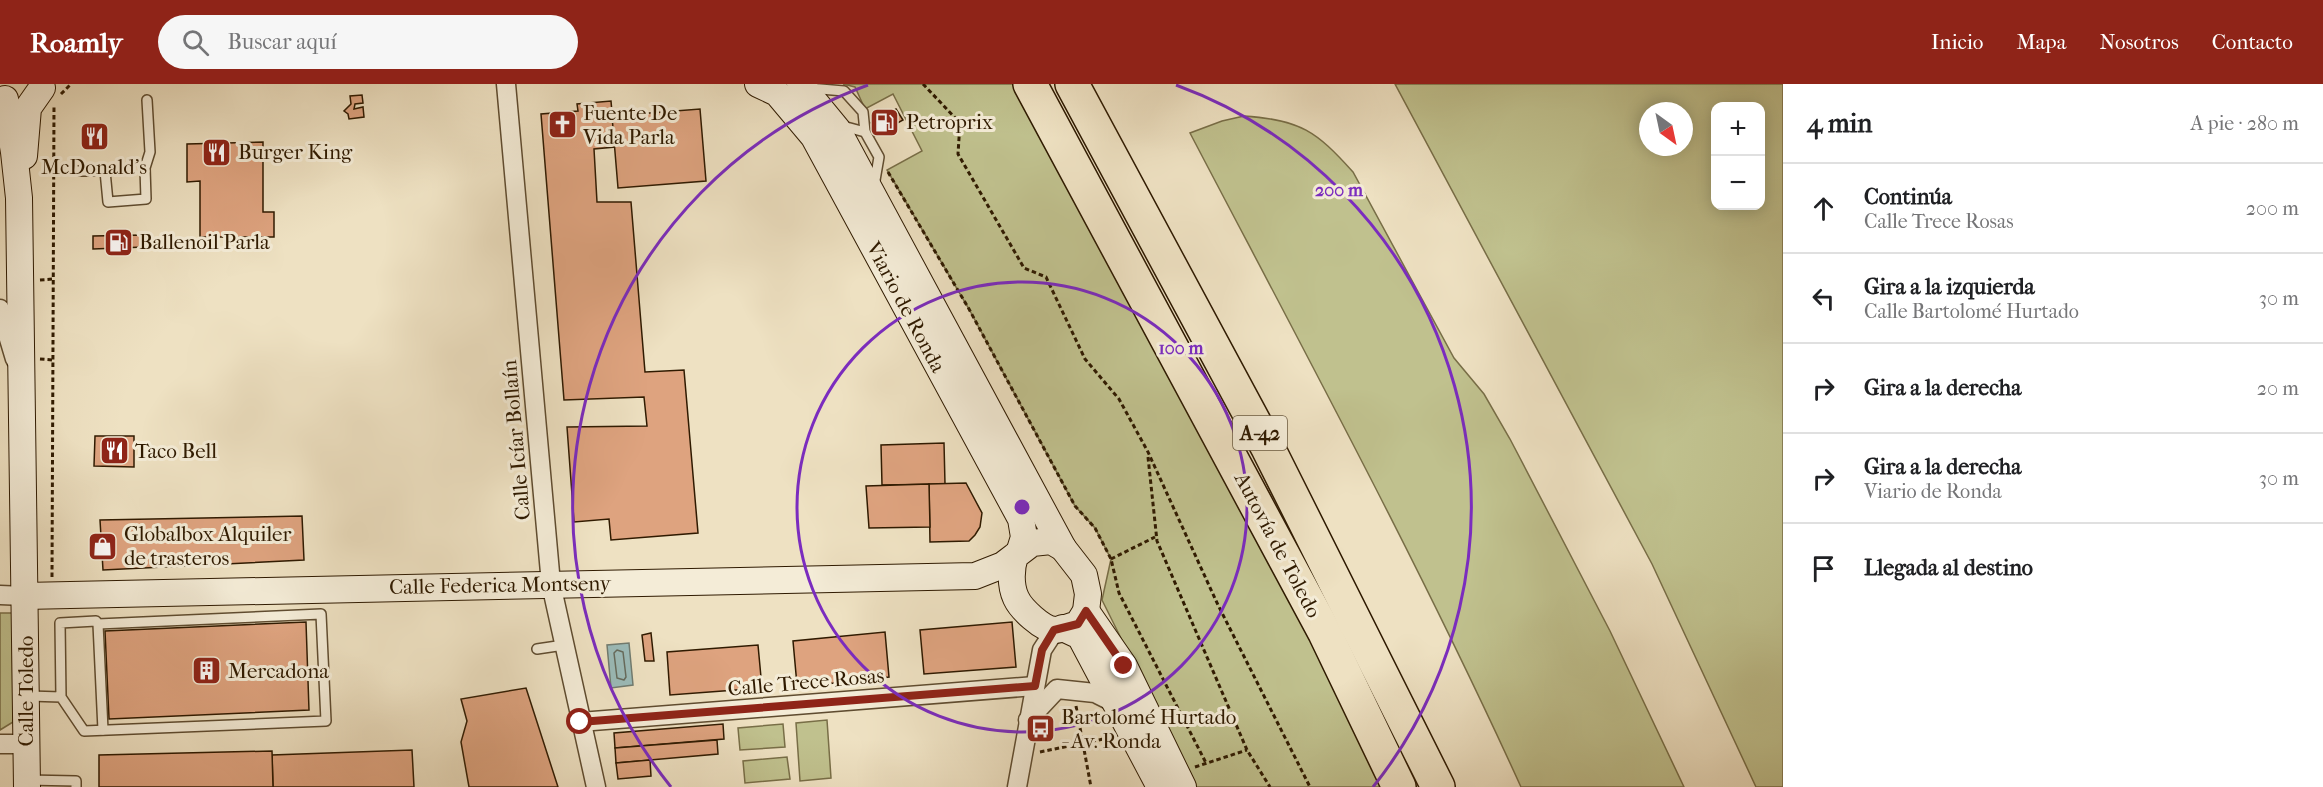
<!DOCTYPE html>
<html lang="es">
<head>
<meta charset="utf-8">
<style>
  :root { --surface:#fff; --page:#f6f6f6; --text:#202124; --muted:#757577; --line:#e0e0e0; --accent:#8f2418 }
  body { margin:0; font-family:"IM FELL French Canon",serif; background:var(--page); color:var(--text) }
  .controls { position:absolute; right:18px; top:18px; display:grid; overflow:hidden; border-radius:12px; box-shadow:0 3px 15px #0003 }
  .controls button { width:54px; height:54px; display:grid; place-items:center; padding:0; border:0; border-bottom:2px solid var(--line); background:var(--surface); color:var(--text); font:30px sans-serif }
  .compass { position:absolute; left:1639px; top:18px; width:54px; height:54px; border-radius:50%; background:var(--surface); box-shadow:0 3px 15px #0003; rotate:147deg }
  .stop { position:absolute; width:18px; height:18px; margin:-14px; border:4px solid #8f2418; border-radius:50%; background:#fff }
  .stop.end { background:#8f2418; border-color:#fff; box-shadow:0 2px 6px #0008 }
  .list { margin:0; padding:0; list-style:none }
  h2 { display:flex; justify-content:space-between; align-items:center; height:78px; margin:0; padding:0 24px; font-size:26px }
  h2 small { font-size:20px; font-weight:400; color:var(--muted) }
  .list li { display:grid; grid-template-columns:39px 1fr auto; gap:18px; align-items:center; box-sizing:border-box; height:90px; padding:0 24px; border-top:2px solid var(--line) }
  .list b { display:block; font-size:22px; white-space:nowrap }
  .list p { margin:0; font-size:20px; white-space:nowrap; color:var(--muted) }
  .list em { font-size:20px; font-style:normal; color:var(--muted) }
  .icon { flex:none; width:33px; height:33px; fill:none; stroke:currentColor; stroke-width:2; stroke-linecap:round; stroke-linejoin:round }
  .map { position:relative; flex:none; width:1783px; height:703px; overflow:hidden }
  header { display:flex; align-items:center; gap:36px; box-sizing:border-box; height:84px; padding:0 30px; background:var(--accent); color:#fff }
  header strong { font-size:28px }
  nav { display:flex; gap:33px; margin-inline-start:auto; font-size:21px }
  .search { width:420px; height:54px; background:var(--page); display:flex; align-items:center; gap:15px; box-sizing:border-box; padding:0 21px; border-radius:33px; color:var(--muted); font-size:22px }
  main { display:flex }
  aside { flex:1; background:var(--surface) }
  .map>svg:first-child { display:block }
</style>
</head>
<body>
<header>
<strong>Roamly</strong>
<div class="search"><svg class="icon" aria-label="search" viewBox="0 0 24 24"><circle cx="10" cy="10" r="6"/><path d="M15 15l6 6"/></svg>Buscar aquí</div>
<nav><a>Inicio</a><a>Mapa</a><a>Nosotros</a><a>Contacto</a></nav>
</header>
<main>
<div class="map">
<svg width="1783" height="703" viewBox="0 0 1783 703">
  <rect width="100%" height="100%" fill="#eee1c2"/>
  <filter id="stains"><feTurbulence type="fractalNoise" baseFrequency=".00333" numOctaves="4"/><feColorMatrix values="0 0 0 0 .2 0 0 0 0 .09 0 0 0 0 .02 0 0 0 .5 -.17"/></filter>
  <radialGradient id="worn" r=".72"><stop offset=".6" stop-color="#630" stop-opacity="0"/><stop offset="1" stop-color="#630" stop-opacity=".3"/></radialGradient>
  <g fill="#c0c18e" stroke="#786e47" stroke-width="1.5" fill-rule="evenodd">
    <polygon points="843,0 1014,0 1251,438 1385,703 1195,703 1102,516 1111,475 1095,444 1075,422 969,225 887,86 922,67 893,10 865,25 855,3"/>
    <path d="M1395,0H1783V703H1756L1652,480ZM1716,22H1760V122H1716ZM1648,27H1684V63H1648Z"/>
    <path d="M1244,32C1301,36 1316,47 1353,88L1454,274L1484,310L1510,355L1610,547L1684,703H1521C1420,481 1303,265 1190,49L1222,37Z"/>
    <polygon points="0,529 12,529 13,638 0,646"/>
    <polygon points="827,636 831,694 800,697 796,639"/>
    <polygon points="783,640 785,663 740,666 738,644"/>
    <polygon points="787,673 790,695 745,699 743,677"/>
  </g>
  <polygon fill="#9bbcba" stroke="#707b70" stroke-width="1.5" points="629,559 633,601 611,604 607,561"/>
  <g fill="none" stroke-linecap="round" stroke-linejoin="round">
    <polygon stroke="#656b5d" stroke-width="1.5" points="617,566 623,568 626,593 624,596 617,594 614,569"/>
  </g>
  <g fill="#dea37f" stroke="#2f1a00" stroke-width="1.5">
    <polygon points="362,11 363,19 355,20 354,25 363,23 364,33 349,35 348,30 344,27 351,20 350,12"/>
    <polygon points="611,17 615,63 594,65 597,118 631,118 645,288 684,286 698,449 611,456 609,435 574,438 567,343 647,342 644,313 564,316 541,30 578,27 577,20"/>
    <polygon points="700,25 706,97 618,104 612,32"/>
    <polygon points="896,25 903,36 874,52 868,40"/>
    <polygon points="263,58 263,128 274,128 274,153 200,153 200,97 187,98 187,60"/>
    <polygon points="143,151 144,163 93,165 93,152"/>
    <polygon points="95,352 134,352 134,383 94,382"/>
    <polygon points="944,359 945,400 882,401 881,361"/>
    <polygon points="966,399 982,429 980,443 975,451 969,457 930,458 929,400"/>
    <polygon points="929,400 930,443 869,444 866,402"/>
    <polygon points="302,432 304,476 103,486 100,436"/>
    <polygon points="306,538 309,626 109,635 105,547"/>
    <polygon points="1012,538 1016,583 924,590 920,546"/>
    <polygon points="885,548 889,593 808,602 808,600 797,601 793,557"/>
    <polygon points="651,549 654,577 645,577 642,551"/>
    <polygon points="758,561 762,604 670,611 667,568"/>
    <polygon points="526,604 558,703 469,703 461,658 467,637 461,615"/>
    <polygon points="723,640 724,655 615,664 614,649"/>
    <polygon points="717,656 718,670 616,679 615,664"/>
    <polygon points="412,666 414,703 273,703 272,671"/>
    <polygon points="272,667 273,703 99,703 99,671"/>
    <polygon points="650,676 651,692 618,695 616,679"/>
  </g>
  <g fill="none" stroke-linecap="round" stroke-linejoin="round">
    <defs>
      <g id="lane">
        <polyline points="809,4 844,7 863,28 865,48"/>
        <polyline points="839,41 865,48 879,73 874,102"/>
        <polyline points="76,87 105,87 108,118 146,115 145,84 150,68 147,16"/>
        <polyline points="98,540 103,646"/>
        <polyline points="537,565 564,561"/>
        <polyline points="29,612 61,613 84,647 326,637 321,530 98,540 96,537 60,539 61,613"/>
        <polyline points="27,696 76,697 76,703"/>
      </g>
      <g id="street">
        <polyline points="506,0 551,500 596,703"/>
        <polyline points="0,225 15,275"/>
        <polyline points="0,511 24,512"/>
        <polyline points="1028,636 1057,605 1095,609 1117,620"/>
        <polyline points="580,638 1035,602"/>
        <polyline points="0,660 26,660"/>
        <polyline points="1017,703 1042,566 1055,546"/>
      </g>
      <g id="secondary">
        <polyline points="758,0 777,9 814,53 1021,435 1024,453 1020,466"/>
        <polyline points="800,0 837,45 1063,464"/>
        <polyline points="5,15 14,68 19,114 27,703"/>
        <polyline points="24,72 28,24 42,4"/>
        <path d="M24,512L975,492L1003,481L1032,459L1051,457L1063,464L1084,491L1088,510L1086,527L1078,540C1071,542 1062,546 1055,546C1042,545 1021,525 1016,514C1010,501 1011,484 1015,472"/>
        <polyline points="1086,527 1124,582 1183,703"/>
        <polyline points="1063,544 1080,552 1160,703"/>
      </g>
      <g id="highway">
        <polyline points="1030,0 1325,549 1399,703"/>
        <polyline points="1072,0 1268,364 1438,703"/>
      </g>
    </defs>
    <use href="#lane" stroke="#5f4c30" stroke-width="12"/>
    <use href="#street" stroke="#5f4c30" stroke-width="21"/>
    <use href="#secondary" stroke="#2f1a00" stroke-width="28"/>
    <use href="#highway" stroke="#2f1a00" stroke-width="36"/>
    <g stroke="#2f1a00" stroke-width="3" stroke-dasharray="4.5 3" stroke-linecap="butt">
      <polyline points="923,0 960,39 958,70 1024,184 1046,193 1085,275 1119,315 1148,368 1218,521 1310,703"/>
      <polyline points="61,10 71,0"/>
      <polyline points="888,88 969,225 1075,422 1095,444 1111,475 1119,509 1206,679"/>
      <polyline points="40,196 53,195"/>
      <polyline points="40,275 53,276"/>
      <polyline points="1148,373 1157,457 1247,666 1270,703"/>
      <polyline points="1111,475 1155,453"/>
      <polyline points="52,493 54,22"/>
      <polyline points="1076,622 1091,703"/>
      <polyline points="1040,668 1113,653"/>
      <polyline points="1195,683 1247,666"/>
    </g>
    <use href="#lane" stroke="#f4ecd7" stroke-width="9"/>
    <use href="#street" stroke="#f4ecd7" stroke-width="18"/>
    <use href="#secondary" stroke="#f4ecd7" stroke-width="26"/>
    <use href="#highway" stroke="#eee1c2" stroke-width="33"/>
  </g>
  <g fill="none" stroke-linecap="round" stroke-linejoin="round">
    <polyline stroke="#8f2418" stroke-width="8" points="580,638 1035,602 1042,566 1054,546 1078,540 1086,527 1124,582"/>
  </g>
  <g fill="none" stroke="#7b2cbf" stroke-width="3">
    <circle cx="1022" cy="423" r="225"/>
    <path d="M671 703A449 449 0 0 1 868 1M1176 1A449 449 0 0 1 1373 703"/>
  </g>
  <defs>
    <symbol id="fuel-square" viewBox="-11 -11 22 22"><rect x="-9" y="-9" width="18" height="18" rx="4" fill="#8f2418" stroke="#f4ecd7"/><path d="M-5.5-6h7V0h2V4h1.3V-2.5L3-4.5l.8-.8L6-3V5H2.5V1h-1V6h-7ZM-4.2-4.7v3.2H.2V-4.7Z" fill="#fff"/></symbol>
    <symbol id="church-square" viewBox="-11 -11 22 22"><rect x="-9" y="-9" width="18" height="18" rx="4" fill="#8f2418" stroke="#f4ecd7"/><path d="M-1.2-6h2.4v3.5h3.3v2.4h-3.3V6h-2.4V-.1h-3.3v-2.4h3.3Z" fill="#fff"/></symbol>
    <symbol id="restaurant-square" viewBox="-11 -11 22 22"><rect x="-9" y="-9" width="18" height="18" rx="4" fill="#8f2418" stroke="#f4ecd7"/><path d="M-5-6h1v4h1v-4h1v4h1v-4h1v5L-1.5 .5V6h-2V.5L-5-1ZM5-6V6H3V1.5H1.5Q1.5-4 5-6Z" fill="#fff"/></symbol>
    <symbol id="shop-square" viewBox="-11 -11 22 22"><rect x="-9" y="-9" width="18" height="18" rx="4" fill="#8f2418" stroke="#f4ecd7"/><path d="M-5-2.5h2.3a2.7 3.5 0 0 1 5.4 0H5L5.5 6h-11ZM-1.5-2.5h3a1.5 2.3 0 0 0-3 0Z" fill="#fff"/></symbol>
    <symbol id="building-square" viewBox="-11 -11 22 22"><rect x="-9" y="-9" width="18" height="18" rx="4" fill="#8f2418" stroke="#f4ecd7"/><path d="M-4-6H4V6H1V3H-1V6H-4ZM-2.5-4.3h1.7v1.8h-1.7ZM.8-4.3h1.7v1.8H.8ZM-2.5-1h1.7V.8h-1.7ZM.8-1h1.7V.8H.8Z" fill="#fff"/></symbol>
    <symbol id="bus-square" viewBox="-11 -11 22 22"><rect x="-9" y="-9" width="18" height="18" rx="4" fill="#8f2418" stroke="#f4ecd7"/><path d="M-5-6H5V4H4V6H2V4H-2V6H-4V4H-5ZM-3.5-4V0h7V-4ZM-3.5 1.2v1.5H-2V1.2ZM2 1.2v1.5H3.5V1.2Z" fill="#fff"/></symbol>
  </defs>
  <g fill-rule="evenodd">
    <use href="#fuel-square" x="868" y="22" width="33" height="33"/>
    <use href="#church-square" x="546" y="24" width="33" height="33"/>
    <use href="#restaurant-square" x="78" y="36" width="33" height="33"/>
    <use href="#restaurant-square" x="200" y="52" width="33" height="33"/>
    <use href="#fuel-square" x="102" y="142" width="33" height="33"/>
    <use href="#restaurant-square" x="98" y="350" width="33" height="33"/>
    <use href="#shop-square" x="86" y="446" width="33" height="33"/>
    <use href="#building-square" x="190" y="570" width="33" height="33"/>
    <use href="#bus-square" x="1024" y="628" width="33" height="33"/>
  </g>
  <g text-anchor="middle" stroke-width="6" stroke-linejoin="round" paint-order="stroke">
    <rect fill="#f4ecd7" stroke="#6a5940" stroke-width="1.5" x="1233" y="332" width="54" height="34" rx="4.5"/>
    <g font-size="20" font-weight="bold" fill="#2f1a00">
      <text x="1260" y="356">A-42</text>
    </g>
    <g font-size="21" fill="#2f1a00" stroke="#f4ecd7" text-anchor="start">
      <text x="583" y="36">Fuente De<tspan x="583" dy="24">Vida Parla</tspan></text>
      <text x="906" y="45">Petroprix</text>
      <text x="238" y="75">Burger King</text>
      <text x="94" y="90" text-anchor="middle">McDonald's</text>
      <text x="139" y="165">Ballenoil Parla</text>
      <text x="135" y="374">Taco Bell</text>
      <text x="124" y="457">Globalbox Alquiler<tspan x="124" dy="24">de trasteros</tspan></text>
      <text x="228" y="594">Mercadona</text>
      <text x="1061" y="640">Bartolomé Hurtado<tspan x="1061" dy="24">- Av. Ronda</tspan></text>
    </g>
    <g font-size="21" fill="#2f1a00" stroke="#f4ecd7">
      <text transform="translate(906 223) rotate(62)" y="7">Viario de Ronda</text>
      <text transform="translate(516 356) rotate(-95)" y="7">Calle Icíar Bollaín</text>
      <text transform="translate(1278 461) rotate(62)" y="7">Autovía de Toledo</text>
      <text transform="translate(500 501) rotate(-1)" y="7">Calle Federica Montseny</text>
      <text transform="translate(806 598) rotate(-5)" y="7">Calle Trece Rosas</text>
      <text transform="translate(26 607) rotate(-90)" y="7">Calle Toledo</text>
    </g>
  </g>
  <circle cx="1022" cy="423" r="9" fill="#7b2cbf" stroke="#f4ecd7" stroke-width="3"/>
  <g font-size="18" text-anchor="middle" font-weight="bold" fill="#7b2cbf" stroke="#f4ecd7" stroke-width="6" stroke-linejoin="round" paint-order="stroke">
    <text x="1339" y="112">200 m</text>
    <text x="1181" y="270">100 m</text>
  </g>
  <rect width="100%" height="100%" filter="url(#stains)"/>
  <rect width="100%" height="100%" fill="url(#worn)"/>
</svg>
<div class="controls">
<button>+</button>
<button>−</button>
</div>
<svg class="compass" viewBox="-18 -18 36 36"><path d="M0-13l5 13h-10z" fill="#e53935"/><path d="M0 13l5-13h-10z" fill="#757577"/></svg>
<div class="stop" style="left:580px;top:638px"></div>
<div class="stop end" style="left:1124px;top:582px"></div>
</div>
<aside>
<h2>4 min<small>A pie · 280 m</small></h2>
<ul class="list">
<li><svg class="icon" aria-label="ahead" viewBox="0 0 24 24"><path d="M12 20V5M6 11l6-6 6 6"/></svg><div><b>Continúa</b><p>Calle Trece Rosas</p></div><em>200 m</em></li>
<li><svg class="icon" aria-label="left" viewBox="0 0 24 24"><path d="M17 20v-9H6M10 6l-5 5 5 5"/></svg><div><b>Gira a la izquierda</b><p>Calle Bartolomé Hurtado</p></div><em>30 m</em></li>
<li><svg class="icon" aria-label="right" viewBox="0 0 24 24"><path d="M7 20v-9h11M14 6l5 5-5 5"/></svg><div><b>Gira a la derecha</b></div><em>20 m</em></li>
<li><svg class="icon" aria-label="right" viewBox="0 0 24 24"><path d="M7 20v-9h11M14 6l5 5-5 5"/></svg><div><b>Gira a la derecha</b><p>Viario de Ronda</p></div><em>30 m</em></li>
<li><svg class="icon" aria-label="arrive" viewBox="0 0 24 24"><path d="M6 21V4h12l-3 4 3 4H6"/></svg><div><b>Llegada al destino</b></div></li>
</ul>
</aside>
</main>
</body>
</html>
